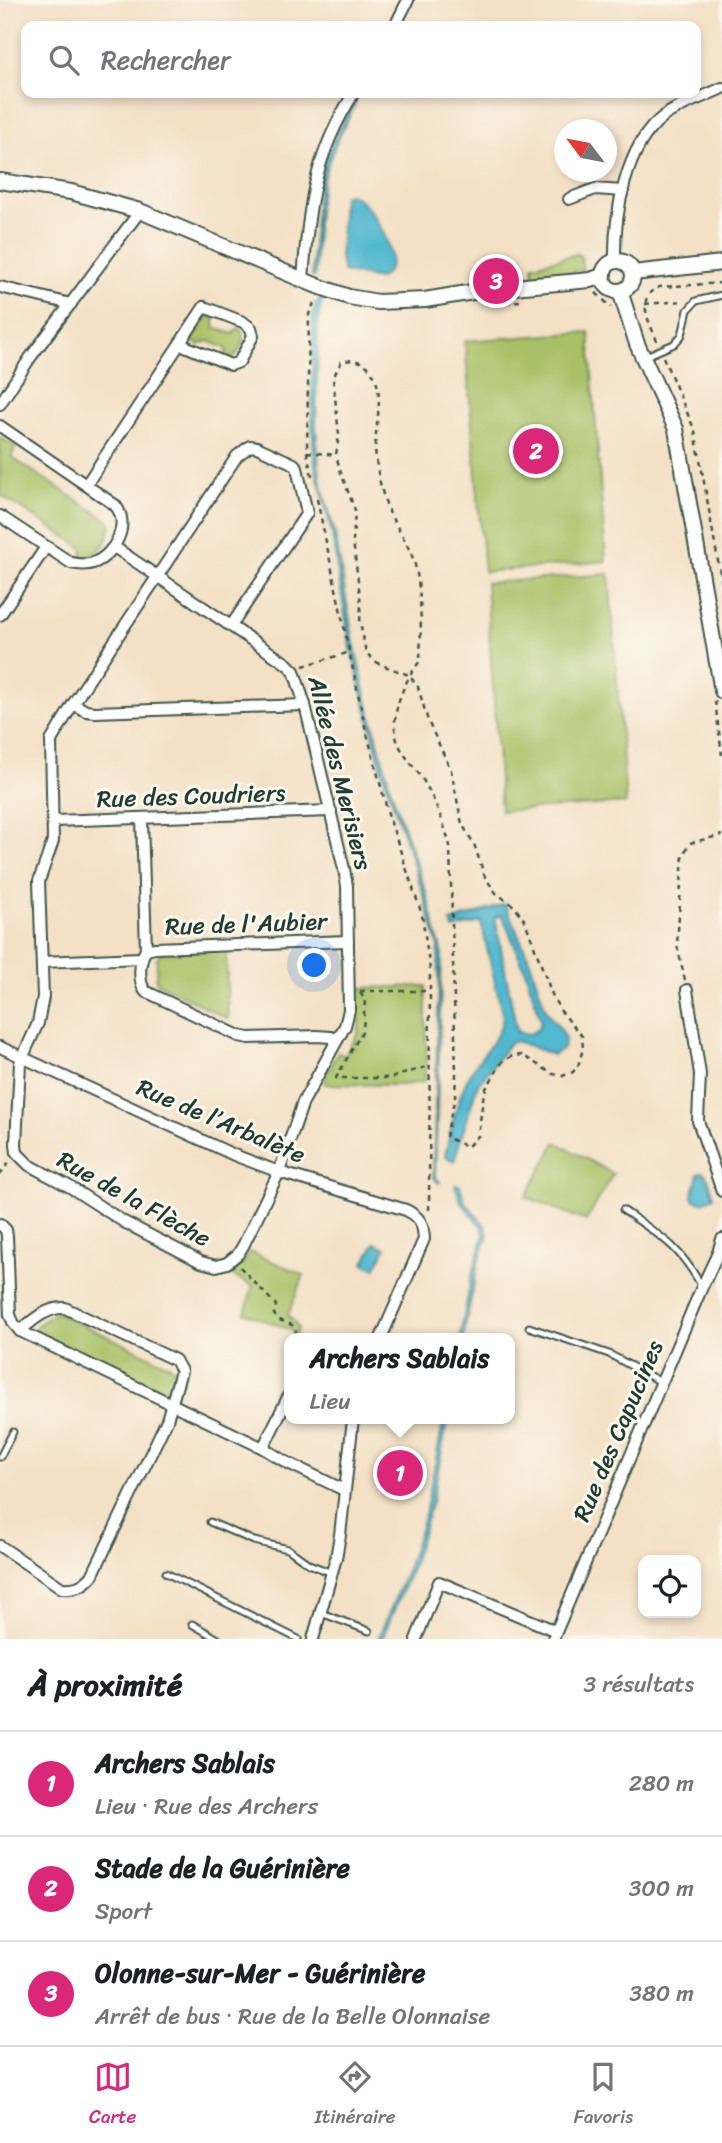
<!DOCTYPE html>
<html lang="fr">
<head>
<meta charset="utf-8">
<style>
  :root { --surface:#fff; --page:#f6f6f6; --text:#202124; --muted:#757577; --line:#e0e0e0; --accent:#db2777 }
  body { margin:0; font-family:Sriracha,sans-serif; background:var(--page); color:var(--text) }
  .controls { position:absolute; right:21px; bottom:21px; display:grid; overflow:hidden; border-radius:14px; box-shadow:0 4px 10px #0003 }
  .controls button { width:63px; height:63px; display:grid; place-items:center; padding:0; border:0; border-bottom:2px solid var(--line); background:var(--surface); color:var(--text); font:35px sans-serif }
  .compass { position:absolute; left:554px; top:119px; width:63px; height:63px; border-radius:50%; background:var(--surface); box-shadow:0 4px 10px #0003; rotate:302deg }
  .you { position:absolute; left:315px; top:966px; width:24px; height:24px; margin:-18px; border:5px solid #fff; border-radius:50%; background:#1a73e8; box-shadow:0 0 0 10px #1a73e833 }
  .badge { display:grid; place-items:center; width:46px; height:46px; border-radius:50%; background:var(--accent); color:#fff; font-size:23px; font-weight:700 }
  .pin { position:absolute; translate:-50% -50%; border:4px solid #fff; box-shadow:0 2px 7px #0006 }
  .popup { position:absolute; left:284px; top:1333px; width:231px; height:91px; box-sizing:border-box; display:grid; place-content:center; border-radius:14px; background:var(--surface); filter:drop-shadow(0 2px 5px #0005); font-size:23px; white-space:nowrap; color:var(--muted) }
  .popup b { font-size:26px; color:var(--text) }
  .popup::after { content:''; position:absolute; left:50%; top:100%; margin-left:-14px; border:14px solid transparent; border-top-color:var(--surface) }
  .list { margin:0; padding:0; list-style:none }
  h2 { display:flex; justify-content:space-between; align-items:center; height:91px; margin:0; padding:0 28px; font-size:30px }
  h2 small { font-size:23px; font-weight:400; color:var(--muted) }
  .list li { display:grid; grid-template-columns:46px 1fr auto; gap:21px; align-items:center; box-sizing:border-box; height:105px; padding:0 28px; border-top:2px solid var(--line) }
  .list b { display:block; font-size:26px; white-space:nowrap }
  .list p { margin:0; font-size:23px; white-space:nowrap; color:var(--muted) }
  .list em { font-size:23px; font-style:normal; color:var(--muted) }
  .icon { flex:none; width:38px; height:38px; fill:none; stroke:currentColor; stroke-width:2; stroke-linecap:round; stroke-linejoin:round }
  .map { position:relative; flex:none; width:722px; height:1639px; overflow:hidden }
  .search { position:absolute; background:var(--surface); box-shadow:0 4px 10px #0003; left:21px; right:21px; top:21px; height:77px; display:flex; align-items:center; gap:18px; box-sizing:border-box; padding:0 24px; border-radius:14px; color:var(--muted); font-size:26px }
  .sheet { height:406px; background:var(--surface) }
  nav { display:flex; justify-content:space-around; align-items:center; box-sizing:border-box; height:98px; border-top:2px solid var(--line); background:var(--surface); font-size:19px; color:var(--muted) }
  nav a { display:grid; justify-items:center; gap:4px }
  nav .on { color:var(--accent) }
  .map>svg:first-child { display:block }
</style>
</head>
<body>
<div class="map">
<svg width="722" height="1639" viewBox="0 0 722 1639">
  <rect width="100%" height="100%" fill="#fbf7ec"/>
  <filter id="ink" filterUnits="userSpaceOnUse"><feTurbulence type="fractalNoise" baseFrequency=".0143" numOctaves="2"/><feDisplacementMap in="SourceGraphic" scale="14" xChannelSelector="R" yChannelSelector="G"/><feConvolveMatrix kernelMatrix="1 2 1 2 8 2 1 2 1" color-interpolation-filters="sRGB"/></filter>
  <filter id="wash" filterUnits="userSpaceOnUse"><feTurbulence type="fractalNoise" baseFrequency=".00686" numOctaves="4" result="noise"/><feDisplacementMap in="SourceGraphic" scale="28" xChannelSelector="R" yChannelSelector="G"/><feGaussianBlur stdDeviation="1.57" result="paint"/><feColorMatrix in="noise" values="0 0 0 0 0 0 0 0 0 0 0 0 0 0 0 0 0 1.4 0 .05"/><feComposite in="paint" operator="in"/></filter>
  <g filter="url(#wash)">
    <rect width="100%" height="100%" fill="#f3e0c5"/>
    <g fill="#a9c166" stroke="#647f4d" stroke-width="2">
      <polygon points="577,254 581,256 583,270 539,279 537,275 533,275 533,265"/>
      <path d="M209,316L215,318L214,327L233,334L239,328C247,336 241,351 233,358L226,357V348L208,341L199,345L194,342V336Z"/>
      <polygon points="589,332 606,561 484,572 465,341"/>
      <path d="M0,437L16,447L11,457L111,522C109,542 101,554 81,559L83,548L0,495Z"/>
      <polygon points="609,574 626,803 501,811 486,583"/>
      <polygon points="226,949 228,1019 156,982 157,958 161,953"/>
      <polygon points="426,986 426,1064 424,1082 404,1085 325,1084 326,1074 338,1052 345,1056 358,1033 360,1021 356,1014 358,988"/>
      <polygon points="556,1142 613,1174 586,1221 526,1197"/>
      <polygon points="250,1252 304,1275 288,1315 298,1327 295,1337 291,1330 245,1313 253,1286 229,1274 243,1264"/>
      <polygon points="56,1312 171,1366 175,1370 170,1391 167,1393 159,1392 36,1333 36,1326"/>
    </g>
    <g fill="#51b8cf" stroke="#387a82" stroke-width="2" fill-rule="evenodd">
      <path d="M352,104L355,105C343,129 329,154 323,180C316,212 316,245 315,277H312C313,242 314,208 321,174C327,149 340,127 352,104Z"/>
      <path d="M349,194C367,198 394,244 391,262C390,271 386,274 379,279L343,272L340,258L343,196Z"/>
      <polygon points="322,298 318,323 316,427 320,478 335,534 353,639 367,700 391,790 427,895 442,954 435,1177 440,1182 439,1183 433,1177 439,977 438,945 422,890 383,774 350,645 331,529 315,466 312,421 313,314 316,303"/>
      <path d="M505,904L529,959L546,1011L562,1031L565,1040L563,1048L553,1055L516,1041L510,1043L477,1086L454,1161L445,1156C451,1130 456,1102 468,1078C478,1057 500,1040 503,1017L481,922L453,929L451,922ZM502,915L525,970L541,1020L539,1028L530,1034L517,1032L495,917Z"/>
      <polygon points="703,1172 708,1178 714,1197 703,1202 694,1200 692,1197 698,1174"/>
      <polygon points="455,1185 460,1185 465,1202 485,1225 488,1235 478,1263 463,1338 460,1338 471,1279 484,1235 481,1226 461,1202"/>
      <polygon points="375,1243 386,1248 375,1269 364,1263"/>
      <polygon points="444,1419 448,1419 432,1502 412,1567 382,1639 378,1639 407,1569 425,1514"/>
    </g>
  </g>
  <g filter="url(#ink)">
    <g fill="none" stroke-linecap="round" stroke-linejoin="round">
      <defs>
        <g id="service">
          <polyline points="646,356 674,344 682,335 688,310 696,301 722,295"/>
          <path d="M623,1210C662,1237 679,1245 702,1287"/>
          <polyline points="529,1327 609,1354 661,1382"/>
          <polyline points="0,1457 13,1432"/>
          <polyline points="210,1522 254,1541 288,1549 309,1564 332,1573"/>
          <polyline points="166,1573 298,1639"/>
          <polyline points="321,1613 369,1631"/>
          <polyline points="192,1624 218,1639"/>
        </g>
        <g id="minor">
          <polyline points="395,26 408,0"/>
          <polyline points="569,199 595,189 623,191"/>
          <path d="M615,261C614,217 625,145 664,116C682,103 702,98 722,88"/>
          <path d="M303,280C308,208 314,155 354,93"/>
          <polyline points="0,287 71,304"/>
          <polyline points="0,404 30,358 140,211"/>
          <path d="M0,426L115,505C131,524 115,555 93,563C86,566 78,564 71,563L0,516"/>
          <polyline points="86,485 204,307 243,322 251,328 253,336 239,362 231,365 180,344"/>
          <polyline points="114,547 287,664 294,671 305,705 344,869 347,886 349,1010 345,1026 303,1102 279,1172 243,1246 238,1254 227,1263 216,1266 201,1262 124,1222 70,1187 29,1165 17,1153 16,1144 20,1063 38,1023 43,997 39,881 53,841 51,741 73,704 237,456 250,446 257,447 294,464 297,468 307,513 231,626"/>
          <polyline points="0,615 46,547"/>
          <polyline points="73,704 86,711 95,712 305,705"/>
          <polyline points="142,819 146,950"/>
          <polyline points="53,821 331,811"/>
          <path d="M146,950C139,961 138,981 145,991L239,1036L249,1038L317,1036L331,1037L337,1040"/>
          <polyline points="146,950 155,948 348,941"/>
          <polyline points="42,962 141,958"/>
          <polyline points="687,990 700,1074 698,1121 722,1191"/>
          <path d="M0,1047L234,1155L279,1172L406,1210C420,1217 423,1223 424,1239L381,1338"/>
          <polyline points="0,1224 6,1230 7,1236 10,1315 14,1324 20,1331 263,1448 286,1462 344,1490"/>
          <polyline points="263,1448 290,1393"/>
          <path d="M0,1546L62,1588C76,1589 83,1586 92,1576L167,1420L181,1371L175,1360L65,1308C47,1307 33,1320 20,1331"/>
          <polyline points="313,1639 336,1558 340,1535 353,1419"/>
          <polyline points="416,1639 439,1582 556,1631"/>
          <polyline points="553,1639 702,1287 718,1253 722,1239"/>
        </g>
        <g id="tertiary">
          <polyline points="0,181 71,192 140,211 315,285 349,297 378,302 425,300 491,289 591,280 604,275"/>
          <circle cx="618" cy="276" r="15"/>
          <polyline points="633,273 722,263"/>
          <polyline points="620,291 637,344 676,429 722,691"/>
        </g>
      </defs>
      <use href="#service" stroke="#3f554a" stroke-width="9"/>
      <use href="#minor" stroke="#3f554a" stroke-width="14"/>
      <use href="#tertiary" stroke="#3f554a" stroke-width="18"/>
      <g stroke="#3f554a" stroke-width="2.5" stroke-dasharray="5 5" stroke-linecap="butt">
        <polyline points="596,293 611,307"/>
        <polyline points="485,304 520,301"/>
        <polyline points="645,304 683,301"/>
        <path d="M657,341C650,323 634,297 659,287L722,283"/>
        <polyline points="663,357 695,431 722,584"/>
        <path d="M307,452L336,455L339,435L333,378L341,362C356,357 369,363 375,378C385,400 372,434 376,458C378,477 383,499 391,516C400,533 412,550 416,569C422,598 421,632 420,661C404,681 388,717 398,743C404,756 415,768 423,780C435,800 444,823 450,846L456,1074L455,1097L446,1137L467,1147L478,1136L484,1092L502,1062L512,1056L522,1055L553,1074L563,1076L573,1072L578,1066L583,1049L582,1036L560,1010L553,997L525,921L514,906L496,893L485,877L474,844L462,824L451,770L428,721L418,687L409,675L379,664L366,653L360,621L361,604L353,541L355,510L341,473L336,455"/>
        <polyline points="312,476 307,452 309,314 316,299"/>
        <polyline points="317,499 365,726 389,817 422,915 430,970 429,1213"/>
        <polyline points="303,666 347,653"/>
        <polyline points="715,701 722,755"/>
        <polyline points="685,980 677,945 683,855 690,843 722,835"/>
        <polyline points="360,991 430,991"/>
        <polyline points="360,993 365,999 363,1030 336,1078 391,1078 429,1066"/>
        <polyline points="0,1175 10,1161"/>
        <polyline points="240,1267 276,1305 274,1314 277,1319 292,1325 299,1338"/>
      </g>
      <use href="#service" stroke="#fff" stroke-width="5"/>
      <use href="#minor" stroke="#fff" stroke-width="10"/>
      <use href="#tertiary" stroke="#fff" stroke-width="14"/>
    </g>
  </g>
  <g text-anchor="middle" stroke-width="6" stroke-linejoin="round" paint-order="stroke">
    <g font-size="24" fill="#1f3d34" stroke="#fbf7ec">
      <text transform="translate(340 773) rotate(76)" y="8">Allée des Merisiers</text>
      <text transform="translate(191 796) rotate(-2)" y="8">Rue des Coudriers</text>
      <text transform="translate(246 924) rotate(-2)" y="8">Rue de l'Aubier</text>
      <text transform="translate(221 1121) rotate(23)" y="8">Rue de l’Arbalète</text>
      <text transform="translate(134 1199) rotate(29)" y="8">Rue de la Flèche</text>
      <text transform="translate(618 1431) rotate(-67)" y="8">Rue des Capucines</text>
    </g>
  </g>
</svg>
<div class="controls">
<button><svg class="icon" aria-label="locate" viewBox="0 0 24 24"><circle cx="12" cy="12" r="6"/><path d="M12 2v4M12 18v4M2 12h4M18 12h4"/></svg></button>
</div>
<svg class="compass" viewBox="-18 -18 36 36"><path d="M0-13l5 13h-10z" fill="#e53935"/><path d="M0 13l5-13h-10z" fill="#757577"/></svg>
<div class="you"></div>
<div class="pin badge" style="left:400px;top:1473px">1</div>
<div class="popup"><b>Archers Sablais</b>Lieu</div>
<div class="pin badge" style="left:536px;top:451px">2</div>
<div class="pin badge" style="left:496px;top:281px">3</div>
<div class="search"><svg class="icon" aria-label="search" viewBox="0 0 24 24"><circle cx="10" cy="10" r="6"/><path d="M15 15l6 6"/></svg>Rechercher</div>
</div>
<section class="sheet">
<h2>À proximité<small>3 résultats</small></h2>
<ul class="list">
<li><span class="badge">1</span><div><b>Archers Sablais</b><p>Lieu · Rue des Archers</p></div><em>280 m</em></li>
<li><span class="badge">2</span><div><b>Stade de la Guérinière</b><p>Sport</p></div><em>300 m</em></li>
<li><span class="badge">3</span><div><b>Olonne-sur-Mer - Guérinière</b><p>Arrêt de bus · Rue de la Belle Olonnaise</p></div><em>380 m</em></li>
</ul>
</section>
<nav>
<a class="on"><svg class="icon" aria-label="map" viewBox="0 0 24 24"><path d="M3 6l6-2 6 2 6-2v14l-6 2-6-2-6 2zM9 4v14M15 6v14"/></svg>Carte</a>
<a><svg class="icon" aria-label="directions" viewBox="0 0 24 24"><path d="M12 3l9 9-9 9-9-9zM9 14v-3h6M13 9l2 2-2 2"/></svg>Itinéraire</a>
<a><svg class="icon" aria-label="saved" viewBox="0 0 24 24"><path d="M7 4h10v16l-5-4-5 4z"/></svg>Favoris</a>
</nav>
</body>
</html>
